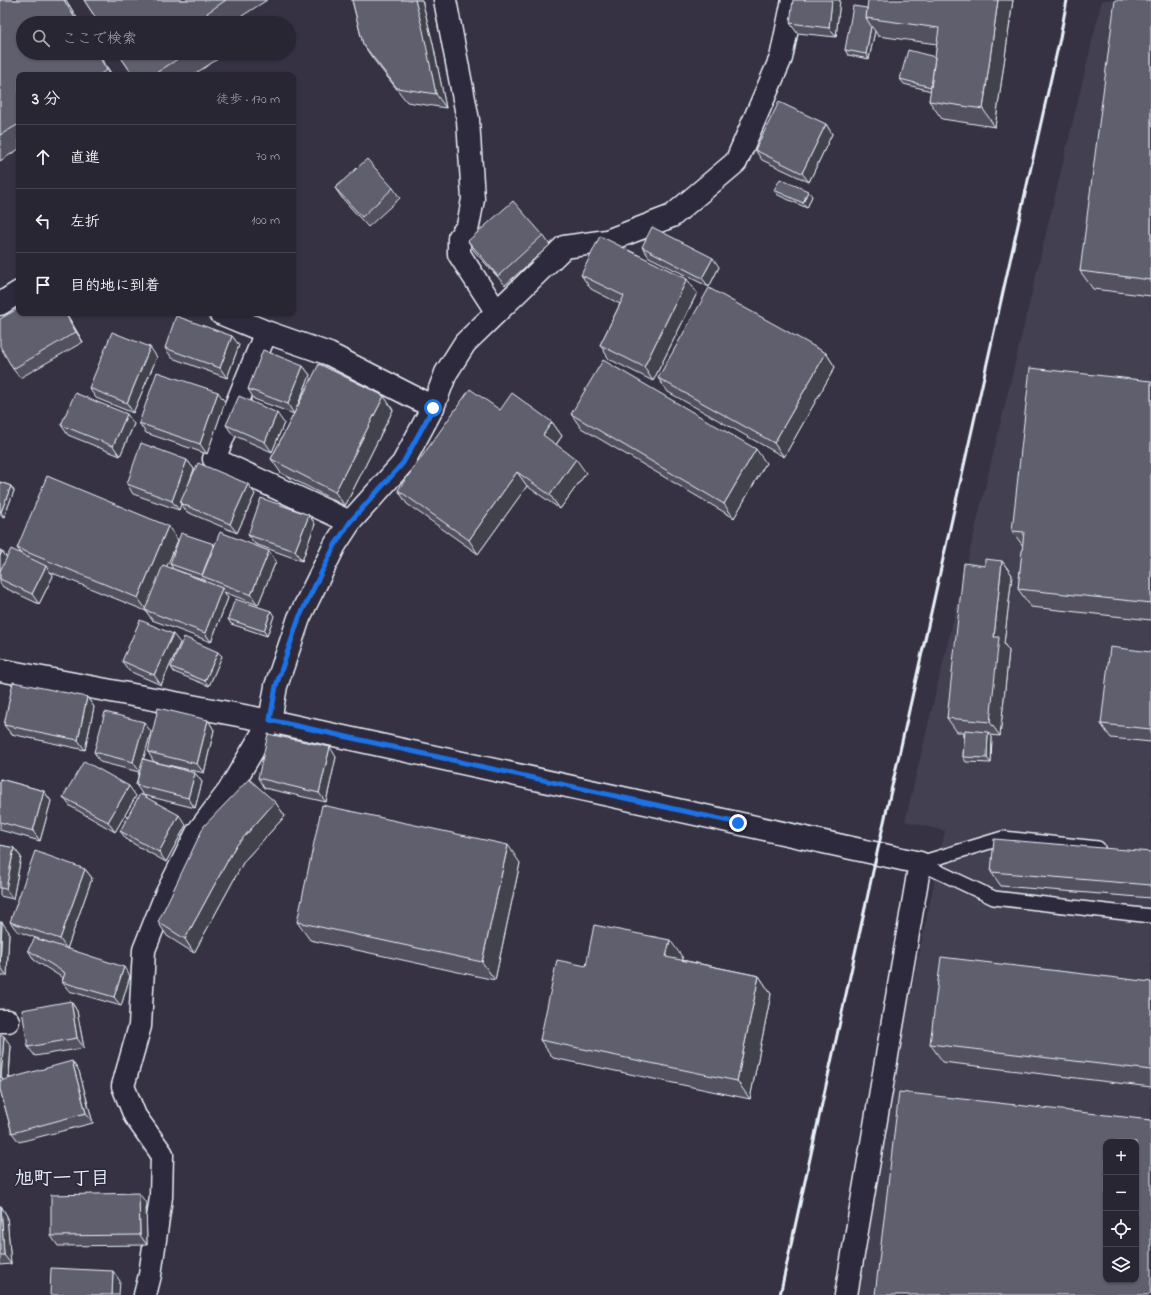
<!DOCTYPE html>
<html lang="ja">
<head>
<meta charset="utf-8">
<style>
  :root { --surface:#282633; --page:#302e3b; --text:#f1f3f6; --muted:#a5a5ac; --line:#44434e }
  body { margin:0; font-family:"Indie Flower","Klee One",sans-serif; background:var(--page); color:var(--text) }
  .controls { position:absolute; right:12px; bottom:12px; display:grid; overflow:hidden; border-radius:8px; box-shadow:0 1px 3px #0004 }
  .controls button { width:36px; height:36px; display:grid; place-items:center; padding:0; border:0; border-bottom:1px solid var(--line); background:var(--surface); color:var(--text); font:20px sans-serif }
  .stop { position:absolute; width:12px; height:12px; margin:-9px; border:3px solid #1a73e8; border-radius:50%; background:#fff }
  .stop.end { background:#1a73e8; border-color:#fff; box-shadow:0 1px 4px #0008 }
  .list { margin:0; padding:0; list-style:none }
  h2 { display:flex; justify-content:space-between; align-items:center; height:52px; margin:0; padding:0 16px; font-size:17px }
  h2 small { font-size:13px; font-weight:400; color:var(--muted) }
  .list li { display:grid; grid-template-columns:26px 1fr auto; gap:12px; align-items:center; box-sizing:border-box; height:64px; padding:0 16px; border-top:1px solid var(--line) }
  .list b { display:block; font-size:15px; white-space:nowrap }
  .list em { font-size:13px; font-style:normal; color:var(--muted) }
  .icon { flex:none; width:22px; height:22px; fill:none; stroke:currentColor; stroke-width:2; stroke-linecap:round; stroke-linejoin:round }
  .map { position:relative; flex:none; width:1151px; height:1295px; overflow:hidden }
  .search { position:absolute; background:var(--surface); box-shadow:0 1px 3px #0004; left:16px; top:16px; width:280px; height:44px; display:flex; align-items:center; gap:10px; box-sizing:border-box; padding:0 14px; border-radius:22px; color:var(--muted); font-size:15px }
  .panel { position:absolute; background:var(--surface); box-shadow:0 1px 3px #0004; left:16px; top:72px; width:280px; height:244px; border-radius:8px }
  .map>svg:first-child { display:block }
</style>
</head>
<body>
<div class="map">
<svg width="1151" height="1295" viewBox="0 0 1151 1295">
  <rect width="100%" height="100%" fill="#363244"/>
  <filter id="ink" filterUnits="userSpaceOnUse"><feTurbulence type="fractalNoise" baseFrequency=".025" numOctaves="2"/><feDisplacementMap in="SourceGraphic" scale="8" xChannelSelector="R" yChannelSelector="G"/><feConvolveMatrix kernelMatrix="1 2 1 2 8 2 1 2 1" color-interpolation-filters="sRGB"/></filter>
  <g filter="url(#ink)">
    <path fill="#433f51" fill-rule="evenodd" d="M1102,0H1151V1295H847L945,831L905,821ZM1106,1142H1136V1280H1106Z"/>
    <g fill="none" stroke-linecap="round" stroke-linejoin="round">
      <defs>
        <g id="lane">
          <polyline points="920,863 994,898 1151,916"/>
          <polyline points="920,863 1003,838 1098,848"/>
        </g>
        <g id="street">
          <polyline points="445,0 468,120 473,199 468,226 459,238 459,254 496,311"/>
          <polyline points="0,304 19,292"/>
          <polyline points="220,313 266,332 329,354 433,407"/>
          <polyline points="266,332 214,459 350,522"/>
          <polyline points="270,721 920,863 846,1295"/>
          <polyline points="0,1021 8,1021"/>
          <polyline points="145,1295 150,1275 161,1197 162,1154 135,1116 123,1086 140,1026 144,950 165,897 197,833 228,792 270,721 276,686 299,618 335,545 350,522 403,463 433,407 446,373 465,343 564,247 607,241 672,216 736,162 781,58 793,0"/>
        </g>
        <polyline id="secondary" points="0,670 270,721"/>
      </defs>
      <use href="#lane" stroke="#e8f1f8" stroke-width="16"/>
      <use href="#street" stroke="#e8f1f8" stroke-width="25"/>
      <use href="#secondary" stroke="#e8f1f8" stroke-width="25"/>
      <use href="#lane" stroke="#2f2a3d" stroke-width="13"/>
      <use href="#street" stroke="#2f2a3d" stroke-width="22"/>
      <use href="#secondary" stroke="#2f2a3d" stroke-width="22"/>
      <polyline stroke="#e8f1f8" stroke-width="3" points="780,1295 877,853 1060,38 1067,0"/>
    </g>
    <g fill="#53515f" stroke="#e8f1f8">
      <polygon points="0,0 66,0 112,75 19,75 19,149 0,161"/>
      <polygon points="84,0 267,0 231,23 99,23"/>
      <polygon points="352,0 422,0 433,44 446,108 407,102 373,59 363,44"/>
      <polygon points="840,0 836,37 797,33 790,23"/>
      <polygon points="1013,0 995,127 942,119 929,101 931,91 904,84 900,79 935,57 937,44 878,36 875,31 869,59 848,55 845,50 867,8"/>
      <polygon points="1151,0 1151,296 1093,289 1080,271"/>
      <polygon points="118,53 227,53 193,75 133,75"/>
      <polygon points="826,124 832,134 809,182 762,160 755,150"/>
      <polygon points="335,188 393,188 400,198 368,227 342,198"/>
      <polygon points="774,190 812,196 807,208 778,195"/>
      <polygon points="293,199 295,202 293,204"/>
      <polygon points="543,235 550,245 505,285 474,251 468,241"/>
      <polygon points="642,247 719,267 709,287 649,257"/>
      <polygon points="581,275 697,293 653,381 609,359 600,345 620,304 591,289"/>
      <polygon points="19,313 66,313 83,342 20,378 13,369"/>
      <polygon points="232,336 239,345 227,378 172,358 165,348"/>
      <polygon points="826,353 835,367 784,457 668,392 658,378"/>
      <polygon points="157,357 133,413 96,398 89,388"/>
      <polygon points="303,366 310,375 297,409 393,410 345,506 281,473 271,459 294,414 254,399 248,389"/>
      <polygon points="1151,381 1151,620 1031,607 1018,589 1023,546 1012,531"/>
      <polygon points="225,402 207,454 146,433 139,423"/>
      <polygon points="500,410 552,422 562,436 556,445 586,473 560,509 527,486 478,554 407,504 398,490"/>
      <polygon points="571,414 766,463 734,518 581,428"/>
      <polygon points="284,423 272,452 233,435 226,425"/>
      <polygon points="134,424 120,456 68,435 61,425"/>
      <polygon points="187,460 194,469 189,483 255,494 237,533 187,512 181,504 179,510 133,494 127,484"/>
      <polygon points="0,482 11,486 14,491 4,517 0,515"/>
      <polygon points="309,515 315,524 302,561 255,544 248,535"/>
      <polygon points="178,540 166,567 206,582 205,580 173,569 170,564 214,544 214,545 276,561 258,605 224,592 228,598 211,642 152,620 146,611 50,572 53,576 39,604 3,587 0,583 0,550 2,551 7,558 21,554 17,548"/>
      <polygon points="1002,561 1012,575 1004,644 1009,651 1000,736 990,735 992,737 991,763 966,762 963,757 964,732 957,732 947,718 985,566"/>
      <polygon points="274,616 267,636 231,624 228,619"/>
      <polygon points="180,643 161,685 129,671 122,661"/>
      <polygon points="1151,652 1151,742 1111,738 1101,724"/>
      <polygon points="222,656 209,686 174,672 171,667"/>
      <polygon points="87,697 94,707 85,750 11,734 4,725"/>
      <polygon points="208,720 214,730 204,773 154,762 148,752"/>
      <polygon points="151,732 143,759 195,773 202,782 195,808 143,795 136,785 139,772 100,762 94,752"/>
      <polygon points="336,757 326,802 264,788 258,778"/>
      <polygon points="0,779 44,791 51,801 40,841 0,830"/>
      <polygon points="136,796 115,832 70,806 63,797"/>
      <polygon points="275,802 285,816 244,861 194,953 167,936 158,922"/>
      <polygon points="186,825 166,862 127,840 120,831"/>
      <polygon points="0,845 14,848 21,857 13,899 0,896"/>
      <polygon points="1151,852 1151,898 1001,886 991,872"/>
      <polygon points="520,863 495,980 310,940 297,922"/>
      <polygon points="85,869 92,878 67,949 130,976 121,1006 69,991 62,982 63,978 34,960 28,950 55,945 17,931 10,922"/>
      <polygon points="0,922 9,932 7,976 0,976"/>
      <polygon points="683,958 682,960 759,976 771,994 750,1099 553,1058 540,1040 586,966"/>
      <polygon points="1151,982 1151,1087 943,1062 930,1044"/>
      <polygon points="71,1001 77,1011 84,1048 35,1056 28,1047"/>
      <polygon points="0,1035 11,1046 9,1078 79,1071 93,1123 19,1142 12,1133 0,1089"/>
      <polygon points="146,1203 147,1245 58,1246 51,1236"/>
      <polygon points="0,1206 1,1206 7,1216 11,1264 0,1265"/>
    </g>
    <g fill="#43424d" stroke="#e8f1f8">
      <polygon points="64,0 66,0 80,23 78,23"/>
      <polygon points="415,0 422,0 433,44 446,108 436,94"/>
      <polygon points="832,0 840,0 836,37 829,28"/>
      <polygon points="998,0 1013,0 995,127 983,109"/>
      <polygon points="871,26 875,31 869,59 866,54"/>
      <polygon points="97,53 98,53 112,75 111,75 107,70"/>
      <polygon points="826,124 832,134 809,182 802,173"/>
      <polygon points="808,191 812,196 807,208 803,203"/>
      <polygon points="713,258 719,267 709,287 702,278"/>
      <polygon points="687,279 697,293 653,381 644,367"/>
      <polygon points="65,313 66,313 83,342 76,332"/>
      <polygon points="232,336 239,345 227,378 220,368"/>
      <polygon points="150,347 157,357 133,413 127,403"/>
      <polygon points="826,353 835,367 784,457 774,443"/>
      <polygon points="303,366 310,375 294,414 288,404"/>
      <polygon points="218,392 225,402 207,454 200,444"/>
      <polygon points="384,396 393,410 345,506 335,492"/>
      <polygon points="277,413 284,423 272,452 265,442"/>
      <polygon points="127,414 134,424 120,456 113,446"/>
      <polygon points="552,422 562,436 552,450 543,435"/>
      <polygon points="756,449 766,463 734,518 724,504"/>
      <polygon points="576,459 586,473 560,509 550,495"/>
      <polygon points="187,460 194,469 182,503 180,503 181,504 179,510 172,501"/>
      <polygon points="517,472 527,486 478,554 469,540"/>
      <polygon points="248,484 255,494 237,533 230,524"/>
      <polygon points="11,486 14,491 4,517 1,512"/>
      <polygon points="309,515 315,524 302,561 295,551"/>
      <polygon points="168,526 178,540 148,611 147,611 138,598"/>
      <polygon points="2,551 9,561 0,579 0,556"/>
      <polygon points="269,551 276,561 258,605 251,595"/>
      <polygon points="1002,561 1012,575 1004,644 1009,651 1000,736 990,722 994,637"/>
      <polygon points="46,566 53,576 39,604 32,594"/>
      <polygon points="222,588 228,598 211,642 205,633"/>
      <polygon points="271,611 274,616 267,636 264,631"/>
      <polygon points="173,634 180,643 161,685 154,675"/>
      <polygon points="218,652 222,656 209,686 205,681"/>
      <polygon points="87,697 94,707 85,750 78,740"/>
      <polygon points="208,720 214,730 204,773 197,764"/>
      <polygon points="144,722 151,732 140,772 133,762"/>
      <polygon points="988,732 992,737 991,763 987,758"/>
      <polygon points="330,747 336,757 326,802 319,793"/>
      <polygon points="195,773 202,782 195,808 188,798"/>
      <polygon points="129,786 136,796 115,832 108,822"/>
      <polygon points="44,791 51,801 40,841 33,831"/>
      <polygon points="275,802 285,816 244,861 194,953 185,939 235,847"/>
      <polygon points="179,815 186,825 166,862 159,852"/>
      <polygon points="508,845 520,863 495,980 482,962"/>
      <polygon points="14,848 21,857 13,899 6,889"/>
      <polygon points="85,869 92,878 67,949 60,939"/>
      <polygon points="2,922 9,932 7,976 0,966"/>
      <polygon points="670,940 683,958 679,975 666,957"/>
      <polygon points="124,967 130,976 121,1006 114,997"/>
      <polygon points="759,976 771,994 750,1099 737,1081"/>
      <polygon points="71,1001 77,1011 84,1048 77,1038"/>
      <polygon points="4,1036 11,1046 8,1087 1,1077"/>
      <polygon points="72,1061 79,1071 93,1123 86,1113"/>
      <polygon points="139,1193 146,1203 147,1245 140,1235"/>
      <polygon points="1,1206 7,1216 11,1264 4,1255"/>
      <polygon points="113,1271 120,1281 119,1295 112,1295"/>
    </g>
    <g fill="#605e6e" stroke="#e8f1f8" fill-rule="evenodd">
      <polygon points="0,0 64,0 78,23 23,23 23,53 97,53 107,70 99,75 19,75 19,124 0,135"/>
      <polygon points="84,0 226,0 207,13 214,23 99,23"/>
      <polygon points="352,0 415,0 423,30 436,94 397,88 363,44"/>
      <polygon points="793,0 832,0 829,28 790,23"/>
      <polygon points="868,0 998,0 983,109 929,101 939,28 866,18"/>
      <polygon points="1115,0 1151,0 1151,280 1080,271"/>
      <polygon points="853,6 867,8 866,18 871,26 866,54 845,50"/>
      <polygon points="908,50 935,57 931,87 900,79"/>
      <polygon points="118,53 187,53 153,75 133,75"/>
      <polygon points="779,102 826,124 802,173 755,150"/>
      <polygon points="367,159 393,188 362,217 335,188"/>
      <polygon points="780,179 808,191 803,203 774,190"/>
      <polygon points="513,201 543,235 498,276 468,241"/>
      <polygon points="652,227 713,258 702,278 642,247"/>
      <polygon points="600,236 687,279 644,367 600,345 624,296 581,275"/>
      <polygon points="709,288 826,353 774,443 658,378"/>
      <polygon points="19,308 19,313 65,313 76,332 13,369 0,346 0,319"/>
      <polygon points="176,316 232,336 220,368 165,348"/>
      <polygon points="112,332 150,347 127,403 89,388"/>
      <polygon points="263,350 303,366 288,404 248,389"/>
      <polygon points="603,360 756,449 724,504 571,414"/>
      <polygon points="319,364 384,396 335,492 271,459"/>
      <polygon points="1030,368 1151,381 1151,603 1018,589 1024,532 1012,531"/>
      <polygon points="157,372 218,392 200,444 139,423"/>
      <polygon points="470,389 500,410 512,393 552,422 543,435 576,459 550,495 517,472 469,540 398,490"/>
      <polygon points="75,393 127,414 113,446 61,425"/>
      <polygon points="239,396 277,413 265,442 226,425"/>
      <polygon points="141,443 187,460 172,501 127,484"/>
      <polygon points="198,463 248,484 230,524 180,503"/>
      <polygon points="47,476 168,526 138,598 17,548"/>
      <polygon points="0,482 11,486 1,512 0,511"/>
      <polygon points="261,498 309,515 295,551 248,535"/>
      <polygon points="220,532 269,551 251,595 202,576"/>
      <polygon points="181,533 214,544 202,575 170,564"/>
      <polygon points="11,549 46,566 32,594 0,579 0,571"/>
      <polygon points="0,550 2,551 0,556"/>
      <polygon points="985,559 1002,561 994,637 999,637 990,722 947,718 964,563 985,566"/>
      <polygon points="163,565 222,588 205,633 145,610"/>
      <polygon points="235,599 271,611 264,631 228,619"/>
      <polygon points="140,620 173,634 154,675 122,661"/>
      <polygon points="184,637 218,652 205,681 171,667"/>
      <polygon points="1110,647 1151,652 1151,729 1101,724"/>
      <polygon points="13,682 87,697 78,740 4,725"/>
      <polygon points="158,708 208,720 197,764 148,752"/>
      <polygon points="105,712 144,722 133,762 94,752"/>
      <polygon points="965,730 988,732 987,758 963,757"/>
      <polygon points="268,734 330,747 319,793 258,778"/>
      <polygon points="143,759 195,773 188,798 136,785"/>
      <polygon points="84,761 129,786 108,822 63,797"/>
      <polygon points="0,779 44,791 33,831 0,822"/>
      <polygon points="249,779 275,802 235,847 185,939 158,922 204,826"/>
      <polygon points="140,794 179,815 159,852 120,831"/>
      <polygon points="322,805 508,845 482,962 297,922"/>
      <polygon points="994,839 1151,852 1151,885 991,872"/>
      <polygon points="0,845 14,848 6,889 0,888"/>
      <polygon points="35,851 85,869 60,939 10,922"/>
      <polygon points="0,922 2,922 0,966"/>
      <polygon points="594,925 670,940 666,957 759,976 737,1081 540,1040 557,960 586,966"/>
      <polygon points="35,938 124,967 114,997 62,982 65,973 28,950"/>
      <polygon points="941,957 1151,982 1151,1070 930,1044"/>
      <polygon points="71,1001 77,1038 28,1047 22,1010"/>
      <polygon points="0,1035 4,1036 1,1077 0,1077"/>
      <polygon points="72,1061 86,1113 12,1133 0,1089 0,1081"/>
      <path d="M899,1092L1151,1120V1284L1150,1295H875ZM1106,1142H1136V1280H1106Z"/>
      <polygon points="139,1193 140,1235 51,1236 51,1195"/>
      <polygon points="0,1206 1,1206 4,1255 0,1255"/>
      <polygon points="51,1268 113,1271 112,1295 50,1295"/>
    </g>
  </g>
  <g fill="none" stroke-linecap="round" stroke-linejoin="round" filter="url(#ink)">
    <polyline stroke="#1a73e8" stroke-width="5" points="433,408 403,463 350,522 335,545 299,618 276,686 270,720 738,823"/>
  </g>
  <g text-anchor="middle" stroke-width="3.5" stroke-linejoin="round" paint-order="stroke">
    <g font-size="19" font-weight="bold" fill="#e8f1f8" stroke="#2f2a3d">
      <text x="62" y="1184">旭町一丁目</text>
    </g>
  </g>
</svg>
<div class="controls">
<button>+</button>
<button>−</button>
<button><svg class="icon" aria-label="locate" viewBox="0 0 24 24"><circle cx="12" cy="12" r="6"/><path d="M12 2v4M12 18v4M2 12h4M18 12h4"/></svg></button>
<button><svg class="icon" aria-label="layers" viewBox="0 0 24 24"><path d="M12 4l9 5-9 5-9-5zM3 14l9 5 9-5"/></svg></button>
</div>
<div class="stop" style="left:433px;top:408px"></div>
<div class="stop end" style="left:738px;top:823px"></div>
<div class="search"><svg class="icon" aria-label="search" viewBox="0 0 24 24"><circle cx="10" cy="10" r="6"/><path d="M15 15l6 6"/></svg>ここで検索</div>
<section class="panel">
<h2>3 分<small>徒歩 · 170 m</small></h2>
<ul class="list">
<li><svg class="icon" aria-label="ahead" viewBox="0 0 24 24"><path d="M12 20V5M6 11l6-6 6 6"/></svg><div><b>直進</b></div><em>70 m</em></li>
<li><svg class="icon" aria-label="left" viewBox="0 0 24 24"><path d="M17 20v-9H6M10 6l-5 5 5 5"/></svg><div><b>左折</b></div><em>100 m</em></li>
<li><svg class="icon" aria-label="arrive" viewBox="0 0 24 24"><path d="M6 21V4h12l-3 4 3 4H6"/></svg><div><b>目的地に到着</b></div></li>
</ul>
</section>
</div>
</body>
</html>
